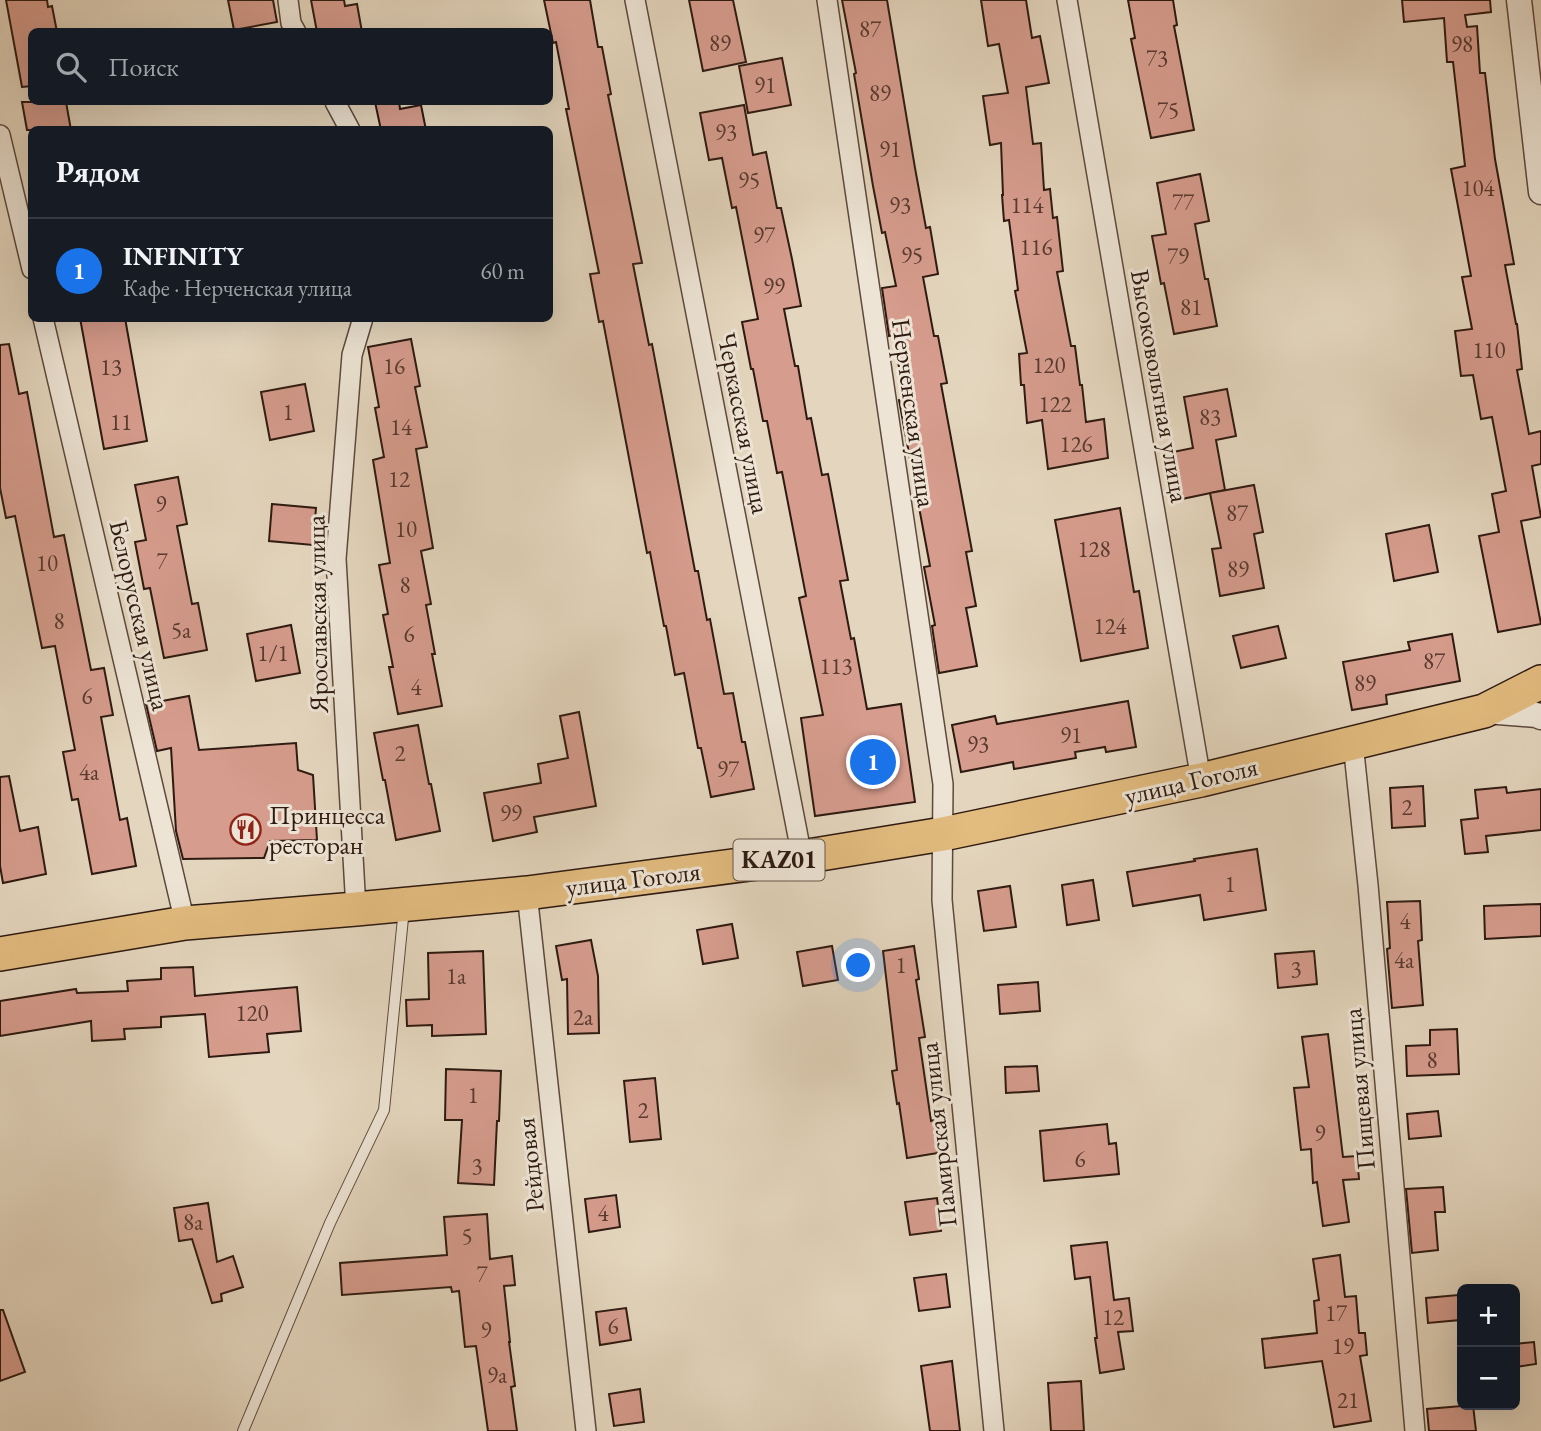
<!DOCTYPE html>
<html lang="ru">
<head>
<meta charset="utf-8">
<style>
  :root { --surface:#171b24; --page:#20242c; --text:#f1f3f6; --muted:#9ea1a6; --line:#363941; --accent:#1a73e8 }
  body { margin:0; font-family:"EB Garamond",serif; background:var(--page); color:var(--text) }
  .controls { position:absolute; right:21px; bottom:21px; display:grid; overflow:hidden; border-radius:10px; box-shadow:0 7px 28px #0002 }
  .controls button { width:63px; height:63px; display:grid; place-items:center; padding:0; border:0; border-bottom:2px solid var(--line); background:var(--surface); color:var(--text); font:35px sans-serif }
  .you { position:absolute; left:859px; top:966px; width:24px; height:24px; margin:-18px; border:5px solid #fff; border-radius:50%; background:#1a73e8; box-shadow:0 0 0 10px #1a73e833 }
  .badge { display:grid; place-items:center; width:46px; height:46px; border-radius:50%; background:var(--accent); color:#fff; font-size:23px; font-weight:700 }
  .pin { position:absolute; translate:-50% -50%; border:4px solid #fff; box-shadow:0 2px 7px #0006 }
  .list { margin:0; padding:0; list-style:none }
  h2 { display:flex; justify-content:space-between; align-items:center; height:91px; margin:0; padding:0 28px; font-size:30px }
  h2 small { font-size:23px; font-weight:400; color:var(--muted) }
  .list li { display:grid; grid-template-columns:46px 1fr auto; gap:21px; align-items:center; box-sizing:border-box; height:105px; padding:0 28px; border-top:2px solid var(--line) }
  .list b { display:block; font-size:26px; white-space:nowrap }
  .list p { margin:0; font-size:23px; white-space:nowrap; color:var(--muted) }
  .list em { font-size:23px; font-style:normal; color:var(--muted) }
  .icon { flex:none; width:38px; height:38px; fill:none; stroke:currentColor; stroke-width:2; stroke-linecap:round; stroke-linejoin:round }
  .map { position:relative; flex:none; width:1541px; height:1431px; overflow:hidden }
  .search { position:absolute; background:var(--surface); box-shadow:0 7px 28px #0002; left:28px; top:28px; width:525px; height:77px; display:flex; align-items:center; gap:18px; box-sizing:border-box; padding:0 24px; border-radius:10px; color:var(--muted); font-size:26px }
  .panel { position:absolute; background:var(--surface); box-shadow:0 7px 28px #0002; left:28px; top:126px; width:525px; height:196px; border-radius:10px }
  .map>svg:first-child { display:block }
</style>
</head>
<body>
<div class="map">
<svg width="1541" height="1431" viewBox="0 0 1541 1431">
  <rect width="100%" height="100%" fill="#e4d6be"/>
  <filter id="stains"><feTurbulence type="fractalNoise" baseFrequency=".00286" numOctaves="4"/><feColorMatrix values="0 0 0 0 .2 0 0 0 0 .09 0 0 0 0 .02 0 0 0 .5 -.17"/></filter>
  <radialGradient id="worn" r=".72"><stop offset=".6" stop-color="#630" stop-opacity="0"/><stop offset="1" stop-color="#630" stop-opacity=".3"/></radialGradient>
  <g fill="#d69c8d" stroke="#2e1a11" stroke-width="2">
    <polygon points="6,0 47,0 48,7 52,6 57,32 32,32 32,86 22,87"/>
    <polygon points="228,0 273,0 277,22 234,30"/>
    <polygon points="311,0 344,0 345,6 357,4 362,32 317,32"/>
    <polygon points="544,0 590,0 598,47 602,47 611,94 608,95 642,263 633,264 649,345 652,344 695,571 698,571 707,620 710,619 724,694 733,693 742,742 745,742 754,789 711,797 701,748 698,748 684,673 675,675 666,626 664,626 650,552 647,553 603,321 599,322 590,274 599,273 566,109 569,109 556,42 553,43"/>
    <polygon points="689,0 733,0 746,62 703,71"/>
    <polygon points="842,0 887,0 915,168 926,228 930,227 938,274 923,277 934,336 938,336 947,383 941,384 972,551 966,552 976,606 966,608 977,666 939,673 932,626 935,625 924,567 930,566 899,400 905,399 893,335 889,336 882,288 896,286 885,232 882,233 873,186 854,74 856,73"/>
    <polygon points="981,0 1026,0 1032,38 1040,36 1049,83 1026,87 1033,144 1041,143 1044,190 1050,189 1053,218 1057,217 1063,271 1057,272 1071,346 1075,346 1080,385 1082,385 1086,422 1104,419 1108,458 1048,469 1042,420 1027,423 1024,385 1021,385 1019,354 1027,353 1015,291 1018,290 1009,220 1004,221 1002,195 1003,195 1001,143 990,145 983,96 1008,93 999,44 988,46"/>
    <polygon points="1128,0 1173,0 1177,25 1174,26 1194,130 1151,138 1131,39 1135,38"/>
    <polygon points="1402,0 1490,0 1491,12 1465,15 1467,27 1477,26 1480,73 1485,73 1495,159 1514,264 1505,265 1516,324 1517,324 1522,369 1517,370 1529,434 1541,431 1541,464 1532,466 1541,517 1521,521 1541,624 1498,632 1479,536 1499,532 1492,494 1506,491 1492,417 1481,419 1473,375 1461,376 1455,331 1472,329 1462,277 1471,276 1451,169 1465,166 1453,62 1447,62 1444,18 1404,22"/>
    <polygon points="782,58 791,105 748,113 739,66"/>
    <polygon points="22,102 66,102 71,130 27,130"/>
    <polygon points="375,102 399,102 400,109 421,105 426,130 381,130"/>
    <polygon points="744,105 753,155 766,152 777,208 781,208 792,259 801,306 784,309 795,366 798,366 807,419 811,418 822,475 828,474 848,580 840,581 851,639 854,638 867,709 901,704 915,802 815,816 801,718 823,715 799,598 806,596 782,472 777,473 767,421 763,421 753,369 751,369 742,322 758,319 736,207 732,208 722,158 709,160 700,113"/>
    <polygon points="1200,174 1209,221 1195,224 1205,279 1208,279 1217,326 1174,334 1164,283 1161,284 1152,236 1166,234 1157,183"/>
    <polygon points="80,318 125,318 147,441 104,449"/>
    <polygon points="411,339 420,386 415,387 427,447 416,449 433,548 421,551 431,604 426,605 435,654 432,654 442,706 398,714 389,667 393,667 383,615 388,614 379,565 390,563 373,460 384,457 375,408 379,407 368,347"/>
    <polygon points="9,344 19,394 27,392 54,537 64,535 91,670 104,668 113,715 101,717 120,820 127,818 136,866 92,874 78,799 72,800 63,752 75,750 55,646 42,648 15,516 6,518 0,488 0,345"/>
    <polygon points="305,384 314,431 270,440 261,392"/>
    <polygon points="1227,389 1236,436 1216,440 1225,490 1182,499 1173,452 1193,448 1184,397"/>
    <polygon points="178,477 187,524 177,526 192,604 198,603 207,650 164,658 150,588 144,589 135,542 146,540 135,485"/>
    <polygon points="1254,485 1263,532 1254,534 1264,588 1220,596 1212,549 1221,548 1210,493"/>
    <polygon points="272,504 316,508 313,545 269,541"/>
    <polygon points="1120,508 1134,592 1139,591 1148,648 1081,661 1055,520"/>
    <polygon points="1429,525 1438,572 1394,581 1386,534"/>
    <polygon points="291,625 300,673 256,681 247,634"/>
    <polygon points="1278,626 1286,658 1241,668 1233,636"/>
    <polygon points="1452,634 1460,681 1386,695 1387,704 1352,710 1343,662 1410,650 1408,642"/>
    <polygon points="189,696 199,750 296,743 298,770 313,775 317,840 270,841 264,858 183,859 176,831 171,748 157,751 146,704"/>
    <polygon points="1128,701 1136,747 1106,752 1105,747 1075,752 1076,758 1014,769 1013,762 961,772 952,725 995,716 997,724"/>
    <polygon points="579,712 596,806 534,817 537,832 493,841 484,793 541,783 538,764 568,758 560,716"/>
    <polygon points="418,725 429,784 431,784 440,831 396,840 385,780 383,780 374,733"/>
    <polygon points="9,776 20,831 38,827 46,874 3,883 0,866 0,777"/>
    <polygon points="1423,786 1425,826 1392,828 1390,788"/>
    <polygon points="1506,787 1507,793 1541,789 1541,830 1486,836 1488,852 1465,854 1461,820 1478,818 1475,790"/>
    <polygon points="1257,849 1266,910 1204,920 1200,895 1133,906 1127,872 1195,861 1194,859"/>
    <polygon points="1093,880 1099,920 1067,925 1062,885"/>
    <polygon points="1010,886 1016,927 984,931 978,891"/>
    <polygon points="1420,901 1422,940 1418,941 1423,1005 1392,1008 1387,949 1390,948 1387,902"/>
    <polygon points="1541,904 1541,936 1485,939 1484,906"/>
    <polygon points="732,924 738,958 703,964 697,930"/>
    <polygon points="591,940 598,976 599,1033 568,1034 567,979 562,980 556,946"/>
    <polygon points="832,946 838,980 803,986 797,952"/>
    <polygon points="914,946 919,979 916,980 925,1037 919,1038 931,1121 934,1120 938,1153 907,1158 899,1103 897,1104 892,1071 897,1070 883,951"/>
    <polygon points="483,951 486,1034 432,1036 432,1025 407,1026 406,1000 429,999 428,953"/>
    <polygon points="1314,951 1317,984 1278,988 1275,954"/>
    <polygon points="193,967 195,996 297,987 301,1031 267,1034 269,1052 209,1057 205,1014 161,1017 161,1027 124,1029 125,1039 92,1041 91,1021 0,1036 0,1001 76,989 77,993 128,991 127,981 161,979 161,968"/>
    <polygon points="1038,982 1040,1011 1000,1014 998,985"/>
    <polygon points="1457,1029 1459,1074 1407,1076 1406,1046 1430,1045 1430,1030"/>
    <polygon points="1328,1034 1343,1157 1357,1156 1359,1179 1343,1180 1349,1222 1323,1226 1317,1182 1313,1183 1311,1149 1301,1150 1294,1088 1309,1087 1302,1037"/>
    <polygon points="1037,1066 1039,1091 1006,1093 1005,1067"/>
    <polygon points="446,1069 501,1071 499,1121 497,1121 494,1185 458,1183 462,1120 445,1120"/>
    <polygon points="655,1078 661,1139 630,1142 624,1081"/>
    <polygon points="1438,1111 1441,1136 1409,1139 1407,1114"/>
    <polygon points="1107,1124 1109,1144 1116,1143 1119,1174 1044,1181 1040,1131"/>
    <polygon points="1443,1187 1445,1212 1435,1212 1438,1250 1412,1253 1406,1189"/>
    <polygon points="616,1195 620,1227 589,1232 585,1199"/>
    <polygon points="937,1198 941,1231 910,1235 905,1202"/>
    <polygon points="208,1203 217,1262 233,1256 243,1287 221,1294 222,1301 212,1303 192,1239 179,1241 174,1208"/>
    <polygon points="487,1214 490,1259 512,1256 515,1285 504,1286 510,1342 509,1342 515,1386 511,1387 517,1431 488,1431 476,1346 465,1347 459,1291 452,1292 451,1287 342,1295 340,1263 447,1255 444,1217"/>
    <polygon points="1107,1242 1114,1300 1129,1298 1133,1331 1118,1332 1124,1369 1100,1373 1095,1338 1097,1338 1090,1277 1075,1279 1071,1246"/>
    <polygon points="1340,1255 1345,1297 1356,1296 1359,1333 1365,1333 1367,1355 1360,1356 1371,1421 1334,1427 1322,1361 1265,1368 1262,1339 1317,1333 1314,1301 1319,1300 1313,1259"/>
    <polygon points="946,1274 950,1307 919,1311 914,1278"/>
    <polygon points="1458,1295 1460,1320 1428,1323 1426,1298"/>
    <polygon points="626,1308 631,1340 600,1345 596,1312"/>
    <polygon points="0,1310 3,1310 25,1372 0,1381"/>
    <polygon points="1534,1342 1536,1364 1515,1367 1515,1344"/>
    <polygon points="952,1361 960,1431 930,1431 921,1366"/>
    <polygon points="1081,1381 1084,1431 1051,1431 1048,1383"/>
    <polygon points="640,1389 644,1422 614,1426 609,1394"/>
    <polygon points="1473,1405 1476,1431 1429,1431 1427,1409"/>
  </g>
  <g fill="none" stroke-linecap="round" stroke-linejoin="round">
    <defs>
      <polyline id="service" points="243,1431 330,1223 384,1110 404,908"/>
      <g id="minor">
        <polyline points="288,0 291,23 296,32"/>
        <polyline points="635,0 802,857"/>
        <polyline points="827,0 943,784 942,900 994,1431"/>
        <polyline points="1067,0 1201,780"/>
        <polyline points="335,102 350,130"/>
        <polyline points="0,135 32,269"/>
        <polyline points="43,318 185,923"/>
        <polyline points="1353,743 1368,885 1415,1431"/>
        <polyline points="527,893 586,1431"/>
        <polyline points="356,909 336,559 352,355 363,318"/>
      </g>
      <g id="tertiary">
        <polyline points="1519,0 1541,192"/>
        <polyline points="1485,711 1536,715 1541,717"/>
      </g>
      <polyline id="trunk" points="0,954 185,923 356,909 527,893 802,857 943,834 1201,780 1484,711 1541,682"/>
    </defs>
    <use href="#service" stroke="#5c493c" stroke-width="12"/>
    <use href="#minor" stroke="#5c493c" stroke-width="22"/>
    <use href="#tertiary" stroke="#5c493c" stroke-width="27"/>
    <use href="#trunk" stroke="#2e1a11" stroke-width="36"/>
    <use href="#service" stroke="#ede4d5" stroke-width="10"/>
    <use href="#minor" stroke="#ede4d5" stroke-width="19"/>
    <use href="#tertiary" stroke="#ede4d5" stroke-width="24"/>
    <use href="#trunk" stroke="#e2bb7f" stroke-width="33"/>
  </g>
  <defs>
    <symbol id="restaurant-ring" viewBox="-11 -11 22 22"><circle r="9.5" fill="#ede4d5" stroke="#8f2418" stroke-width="1.5"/><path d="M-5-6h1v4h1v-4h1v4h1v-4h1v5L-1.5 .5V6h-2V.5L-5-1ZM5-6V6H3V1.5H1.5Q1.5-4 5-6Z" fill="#8f2418"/></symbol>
  </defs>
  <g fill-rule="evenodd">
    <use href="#restaurant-ring" x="228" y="812" width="35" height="35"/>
  </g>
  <g text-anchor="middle" stroke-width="6" stroke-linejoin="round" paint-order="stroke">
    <g font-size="23" fill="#583a30">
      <text x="870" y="37">87</text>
      <text x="720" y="51">89</text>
      <text x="1462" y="52">98</text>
      <text x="1157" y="66">73</text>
      <text x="765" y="93">91</text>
      <text x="880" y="101">89</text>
      <text x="1168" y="118">75</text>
      <text x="726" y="140">93</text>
      <text x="890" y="157">91</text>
      <text x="749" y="188">95</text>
      <text x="1478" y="196">104</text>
      <text x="1183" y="210">77</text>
      <text x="900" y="213">93</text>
      <text x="1027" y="213">114</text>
      <text x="764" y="243">97</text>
      <text x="1036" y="255">116</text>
      <text x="912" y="263">95</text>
      <text x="1178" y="264">79</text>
      <text x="774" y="294">99</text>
      <text x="1191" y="315">81</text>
      <text x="1489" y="358">110</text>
      <text x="1049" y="373">120</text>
      <text x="394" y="374">16</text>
      <text x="111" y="375">13</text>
      <text x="1055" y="412">122</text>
      <text x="288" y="420">1</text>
      <text x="1210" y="425">83</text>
      <text x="121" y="430">11</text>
      <text x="401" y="435">14</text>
      <text x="1076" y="452">126</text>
      <text x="399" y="487">12</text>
      <text x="161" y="512">9</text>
      <text x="1237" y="521">87</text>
      <text x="406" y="537">10</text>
      <text x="1094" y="557">128</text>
      <text x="162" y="569">7</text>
      <text x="47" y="571">10</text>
      <text x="1238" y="577">89</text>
      <text x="405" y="593">8</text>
      <text x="59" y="629">8</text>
      <text x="1110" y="634">124</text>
      <text x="181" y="638">5a</text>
      <text x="409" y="642">6</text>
      <text x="273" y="661">1/1</text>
      <text x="1434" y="669">87</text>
      <text x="836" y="674">113</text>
      <text x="1365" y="691">89</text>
      <text x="416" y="695">4</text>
      <text x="87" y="704">6</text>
      <text x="1071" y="743">91</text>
      <text x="978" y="752">93</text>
      <text x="400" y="761">2</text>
      <text x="728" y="777">97</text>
      <text x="89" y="780">4а</text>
      <text x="1407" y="815">2</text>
      <text x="511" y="821">99</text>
      <text x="1230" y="892">1</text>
      <text x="1405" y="929">4</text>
      <text x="1404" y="968">4а</text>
      <text x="901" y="973">1</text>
      <text x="1296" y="977">3</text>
      <text x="456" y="984">1а</text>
      <text x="252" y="1021">120</text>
      <text x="583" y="1025">2а</text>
      <text x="1432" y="1068">8</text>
      <text x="473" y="1103">1</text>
      <text x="643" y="1118">2</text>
      <text x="1320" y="1141">9</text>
      <text x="1080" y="1167">6</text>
      <text x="477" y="1174">3</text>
      <text x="603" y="1221">4</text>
      <text x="193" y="1230">8а</text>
      <text x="467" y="1244">5</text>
      <text x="482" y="1282">7</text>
      <text x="1336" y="1321">17</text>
      <text x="1113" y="1325">12</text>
      <text x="613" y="1334">6</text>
      <text x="486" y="1338">9</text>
      <text x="1343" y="1354">19</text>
      <text x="497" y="1383">9а</text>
      <text x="1348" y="1408">21</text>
    </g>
    <rect fill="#ede4d5" stroke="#67574c" stroke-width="2" x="733.5" y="839.5" width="91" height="41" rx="5"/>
    <g font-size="24" font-weight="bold" fill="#2e1a11">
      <text x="779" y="868">KАZ01</text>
    </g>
    <g font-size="26" fill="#2e1a11" stroke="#ede4d5">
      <text transform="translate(1160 386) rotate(80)" y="9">Высоковольтная улица</text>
      <text transform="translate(914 413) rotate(82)" y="9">Нерченская улица</text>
      <text transform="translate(744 423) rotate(79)" y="9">Черкасская улица</text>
      <text transform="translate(317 614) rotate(-91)" y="9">Ярославская улица</text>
      <text transform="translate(140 615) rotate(77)" y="9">Белорусская улица</text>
      <text transform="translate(1191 781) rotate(-13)" y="9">улица Гоголя</text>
      <text transform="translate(633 879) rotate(-7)" y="9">улица Гоголя</text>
      <text transform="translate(1359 1089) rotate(-95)" y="9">Пищевая улица</text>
      <text transform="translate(938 1135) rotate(-96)" y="9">Памирская улица</text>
      <text transform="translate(530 1165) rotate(-96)" y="9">Рейдовая</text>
    </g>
    <g font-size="26" fill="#2e1a11" stroke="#ede4d5" text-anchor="start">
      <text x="269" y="824">Принцесса<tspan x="269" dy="30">ресторан</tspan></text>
    </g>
  </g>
  <rect width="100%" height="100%" filter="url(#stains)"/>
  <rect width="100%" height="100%" fill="url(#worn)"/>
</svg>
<div class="controls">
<button>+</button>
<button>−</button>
</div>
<div class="you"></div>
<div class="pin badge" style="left:873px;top:762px">1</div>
<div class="search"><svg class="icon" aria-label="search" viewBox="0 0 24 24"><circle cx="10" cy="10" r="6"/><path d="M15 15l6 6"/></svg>Поиск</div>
<section class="panel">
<h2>Рядом<small></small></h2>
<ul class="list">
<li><span class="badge">1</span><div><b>INFINITY</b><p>Кафе · Нерченская улица</p></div><em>60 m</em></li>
</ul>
</section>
</div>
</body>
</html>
